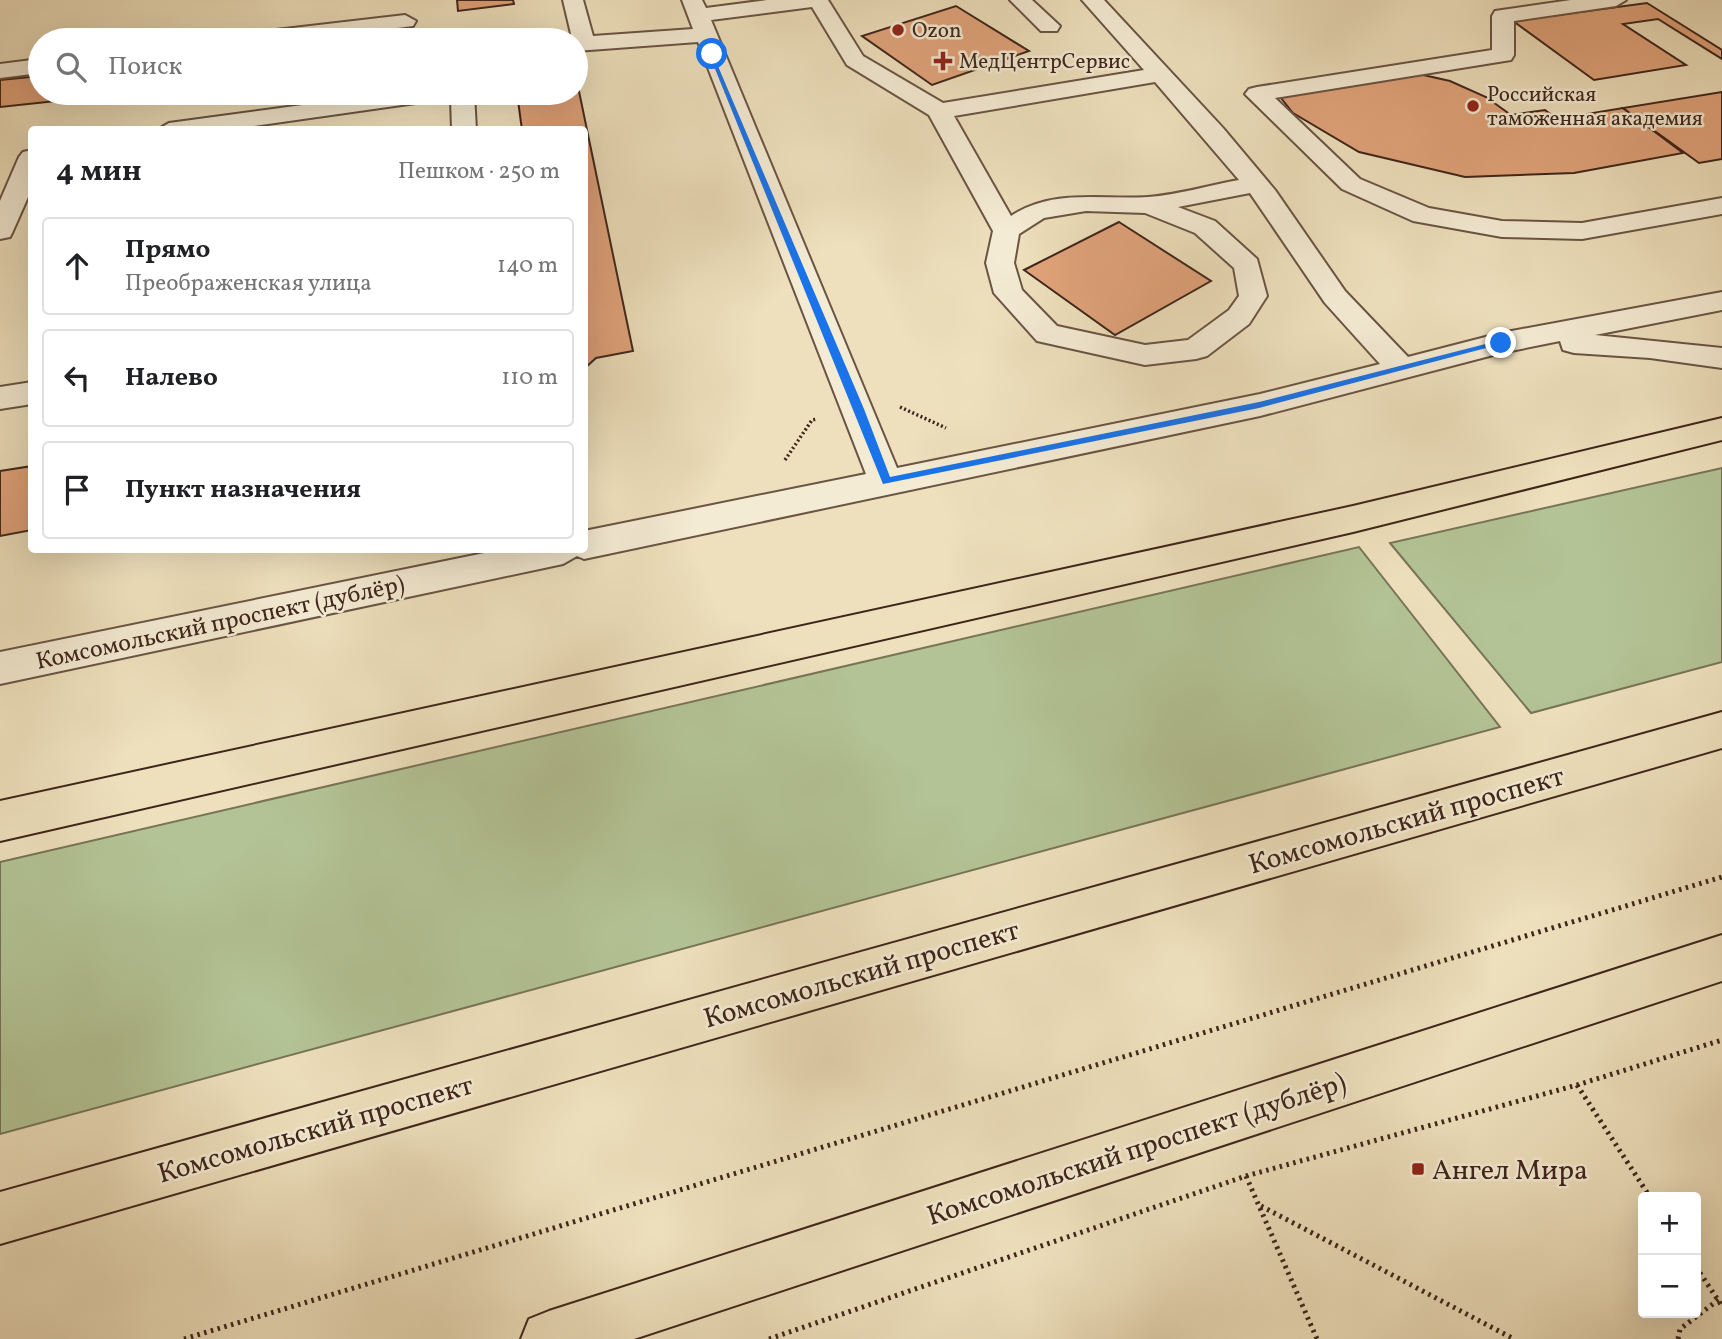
<!DOCTYPE html>
<html lang="ru">
<head>
<meta charset="utf-8">
<style>
  :root { --surface:#fff; --page:#f2f2f2; --text:#202124; --muted:#757577; --line:#e0e0e0 }
  body { margin:0; font-family:Vollkorn,serif; background:var(--page); color:var(--text) }
  .controls { position:absolute; right:21px; bottom:21px; display:grid; overflow:hidden; border-radius:7px; box-shadow:0 7px 28px #0002 }
  .controls button { width:63px; height:63px; display:grid; place-items:center; padding:0; border:0; border-bottom:2px solid var(--line); background:var(--surface); color:var(--text); font:35px sans-serif }
  .stop { position:absolute; width:21px; height:21px; margin:-16px; border:5px solid #1a73e8; border-radius:50%; background:#fff }
  .stop.end { background:#1a73e8; border-color:#fff; box-shadow:0 2px 7px #0008 }
  .list { margin:0; padding:0; list-style:none }
  h2 { display:flex; justify-content:space-between; align-items:center; height:91px; margin:0; padding:0 28px; font-size:30px }
  h2 small { font-size:23px; font-weight:400; color:var(--muted) }
  .list li { display:grid; grid-template-columns:46px 1fr auto; gap:21px; align-items:center; box-sizing:border-box; height:98px; margin:0 14px 14px; padding:0 14px; border:2px solid var(--line); border-radius:7px }
  .list b { display:block; font-size:26px; white-space:nowrap }
  .list p { margin:0; font-size:23px; white-space:nowrap; color:var(--muted) }
  .list em { font-size:23px; font-style:normal; color:var(--muted) }
  .icon { flex:none; width:38px; height:38px; fill:none; stroke:currentColor; stroke-width:2; stroke-linecap:round; stroke-linejoin:round }
  .map { position:relative; flex:none; width:1722px; height:1339px; overflow:hidden }
  .search { position:absolute; background:var(--surface); box-shadow:0 7px 28px #0002; left:28px; top:28px; width:560px; height:77px; display:flex; align-items:center; gap:18px; box-sizing:border-box; padding:0 24px; border-radius:38px; color:var(--muted); font-size:26px }
  .panel { position:absolute; background:var(--surface); box-shadow:0 7px 28px #0002; left:28px; top:126px; width:560px; height:427px; border-radius:7px }
  .map>svg:first-child { display:block }
</style>
</head>
<body>
<div class="map">
<svg width="1722" height="1339" viewBox="0 0 1722 1339">
  <rect width="100%" height="100%" fill="#eee0bd"/>
  <filter id="stains"><feTurbulence type="fractalNoise" baseFrequency=".00286" numOctaves="4"/><feColorMatrix values="0 0 0 0 .2 0 0 0 0 .09 0 0 0 0 .02 0 0 0 .5 -.17"/></filter>
  <radialGradient id="worn" r=".72"><stop offset=".6" stop-color="#630" stop-opacity="0"/><stop offset="1" stop-color="#630" stop-opacity=".3"/></radialGradient>
  <g fill="#b3c395" stroke="#787458" stroke-width="2">
    <polygon points="1722,468 1722,662 1531,713 1390,543"/>
    <polygon points="1359,547 1500,727 0,1134 0,862"/>
  </g>
  <g fill="#e1a37b" stroke="#3e251b" stroke-width="2">
    <polygon points="457,0 513,0 514,4 458,11"/>
    <polygon points="1647,3 1722,50 1722,59 1658,19 1623,24 1686,65 1594,80 1513,21"/>
    <polygon points="956,6 1029,51 932,85 862,36"/>
    <polygon points="1410,72 1450,81 1486,97 1511,115 1545,110 1557,119 1623,108 1683,153 1574,173 1465,177 1359,152 1293,113 1277,93"/>
    <polygon points="40,76 40,93 131,93 0,107 0,80"/>
    <polygon points="576,77 633,351 596,358 584,369 584,130 522,130 517,93 576,93"/>
    <polygon points="1722,92 1722,159 1699,163 1623,108"/>
    <polygon points="1119,222 1211,281 1115,335 1024,270"/>
    <polygon points="32,466 32,530 0,536 0,471"/>
  </g>
  <g fill="none" stroke-linecap="round" stroke-linejoin="round">
    <defs>
      <g id="minor">
        <path d="M563,0H583L593,36L693,29L682,0H702L706,8L767,0H828L863,56L943,103L1144,70L1082,0H1104L1223,128L1275,190L1345,291L1408,357L1501,333L1722,292V310L1595,335L1722,348V368L1650,358L1574,353L1563,350L1560,341L1501,353L1260,416L584,559L577,556L563,564L0,684V652L499,550H584V531L866,474L698,42L576,51V40H568L572,38ZM812,7L847,65L929,115L993,231L986,263L994,293L1037,341L1145,365L1196,359L1207,356L1249,324L1267,296L1257,259L1215,221L1178,207L1250,193L1325,303L1380,364L1260,394L897,468L711,20ZM1155,82L1239,180C1210,185 1178,195 1148,197C1101,200 1053,188 1011,216L954,116ZM1086,211L1145,213L1195,233L1234,268L1239,296L1229,310L1188,340L1145,345L1057,326L1022,290L1014,263L1019,234L1044,218Z"/>
        <polygon points="1010,0 1032,0 1060,26 1057,31 1041,31"/>
        <polygon points="1571,0 1626,0 1616,6 1514,21 1514,55 1511,60 1275,98 1360,179 1429,208 1502,221 1582,223 1722,198 1722,214 1582,239 1502,237 1413,221 1342,189 1245,94 1249,89 1257,87 1492,50 1492,16 1495,11"/>
        <polygon points="405,15 416,21 413,26 301,40 238,40 249,33"/>
        <polygon points="40,59 40,73 0,78 0,64"/>
        <polygon points="392,93 474,93 476,130 452,130 451,98 226,130 157,130 169,123"/>
        <polygon points="32,150 32,188 13,231 10,237 0,239 0,201 19,157 23,152"/>
        <polygon points="32,382 32,404 0,409 0,387"/>
      </g>
      <g id="major">
        <polygon points="1722,418 1722,440 1353,532 0,841 0,801 1353,506"/>
        <polygon points="1722,712 1722,748 0,1244 0,1192"/>
        <polygon points="1722,935 1722,981 634,1339 521,1339 529,1319 549,1311"/>
      </g>
    </defs>
    <use href="#minor" stroke="#6a5444" stroke-width="4"/>
    <use href="#major" stroke="#3e251b" stroke-width="4"/>
    <g stroke="#3e251b" stroke-width="3.5" stroke-dasharray="2 2.5" stroke-linecap="butt">
      <polyline points="900,407 946,428"/>
      <polyline points="785,460 812,420 817,419"/>
    </g>
    <g stroke="#3e251b" stroke-width="5" stroke-dasharray="2.5 4.5" stroke-linecap="butt">
      <polyline points="1577,1085 1650,1197"/>
      <polyline points="1246,1176 1317,1339"/>
      <polyline points="1261,1206 1514,1339"/>
      <polyline points="1696,1267 1722,1306"/>
      <polyline points="184,1339 1722,877"/>
      <polyline points="769,1339 1246,1176 1577,1085 1722,1040"/>
      <polyline points="1678,1339 1680,1329 1722,1297"/>
    </g>
    <use href="#minor" fill="#f4ebd4" fill-rule="evenodd"/>
    <use href="#major" fill="#eee0bd" fill-rule="evenodd"/>
  </g>
  <polygon fill="#1a73e8" points="712,52 864,409 890,477 1259,402 1501,340 1505,343 1259,408 883,484 709,54"/>
  <g fill="#8f2418" stroke="#f4ebd4" stroke-width="2.5">
    <circle cx="898" cy="30" r="7"/>
    <path d="M939.5 50.5h7v7h7v7h-7v7h-7v-7h-7v-7h7z"/>
    <circle cx="1473" cy="106" r="7"/>
    <rect x="1411" y="1162" width="14" height="14" rx="3.5"/>
  </g>
  <g text-anchor="middle" stroke-width="5" stroke-linejoin="round" paint-order="stroke">
    <g font-size="21" fill="#3e251b" stroke="#f4ebd4" text-anchor="start">
      <text x="912" y="37">Ozon</text>
      <text x="959" y="68">МедЦентрСервис</text>
      <text x="1487" y="101">Российская<tspan x="1487" dy="24">таможенная академия</tspan></text>
    </g>
    <g font-size="24" fill="#3e251b" stroke="#f4ebd4">
      <text transform="translate(220 622) rotate(-12)" y="8">Комсомольский проспект (дублёр)</text>
    </g>
    <g font-size="28" fill="#3e251b" stroke="#f4ebd4">
      <text transform="translate(1406 819) rotate(-16)" y="10">Комсомольский проспект</text>
      <text transform="translate(861 973) rotate(-16)" y="10">Комсомольский проспект</text>
      <text transform="translate(315 1128) rotate(-16)" y="10">Комсомольский проспект</text>
      <text transform="translate(1136 1148) rotate(-18)" y="10">Комсомольский проспект (дублёр)</text>
    </g>
    <g font-size="28" fill="#3e251b" stroke="#f4ebd4" text-anchor="start">
      <text x="1432" y="1179">Ангел Мира</text>
    </g>
  </g>
  <rect width="100%" height="100%" filter="url(#stains)"/>
  <rect width="100%" height="100%" fill="url(#worn)"/>
</svg>
<div class="controls">
<button>+</button>
<button>−</button>
</div>
<div class="stop" style="left:712px;top:54px"></div>
<div class="stop end" style="left:1501px;top:343px"></div>
<div class="search"><svg class="icon" aria-label="search" viewBox="0 0 24 24"><circle cx="10" cy="10" r="6"/><path d="M15 15l6 6"/></svg>Поиск</div>
<section class="panel">
<h2>4 мин<small>Пешком · 250 m</small></h2>
<ul class="list">
<li><svg class="icon" aria-label="ahead" viewBox="0 0 24 24"><path d="M12 20V5M6 11l6-6 6 6"/></svg><div><b>Прямо</b><p>Преображенская улица</p></div><em>140 m</em></li>
<li><svg class="icon" aria-label="left" viewBox="0 0 24 24"><path d="M17 20v-9H6M10 6l-5 5 5 5"/></svg><div><b>Налево</b></div><em>110 m</em></li>
<li><svg class="icon" aria-label="arrive" viewBox="0 0 24 24"><path d="M6 21V4h12l-3 4 3 4H6"/></svg><div><b>Пункт назначения</b></div></li>
</ul>
</section>
</div>
</body>
</html>
